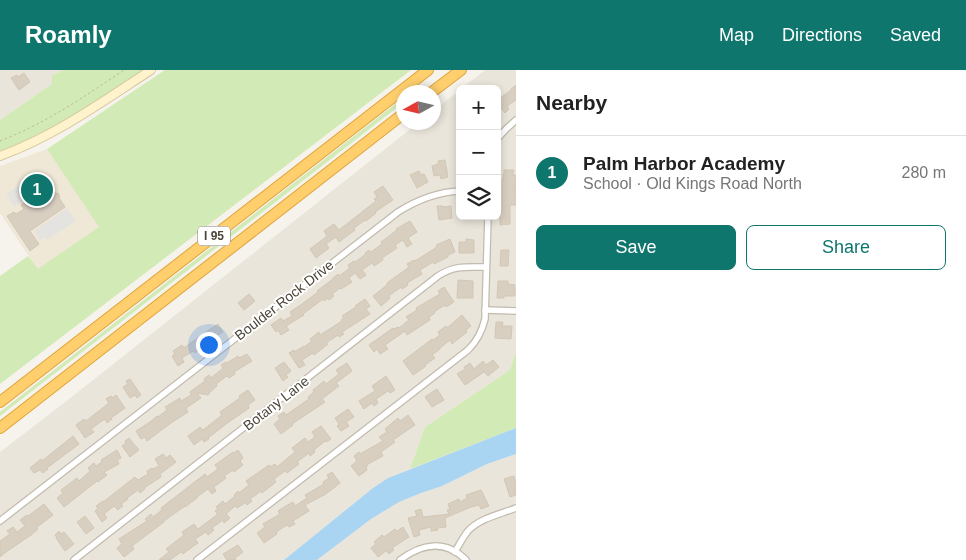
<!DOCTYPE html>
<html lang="en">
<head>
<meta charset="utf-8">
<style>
  :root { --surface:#fff; --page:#f6f6f6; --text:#222; --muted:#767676; --line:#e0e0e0; --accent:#0f766e }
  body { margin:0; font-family:Arial,sans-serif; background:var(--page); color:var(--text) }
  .controls { position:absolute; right:15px; top:15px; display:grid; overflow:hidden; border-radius:8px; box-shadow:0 2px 8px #0003 }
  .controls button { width:45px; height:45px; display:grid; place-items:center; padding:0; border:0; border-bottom:1px solid var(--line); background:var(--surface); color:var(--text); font:25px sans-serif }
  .compass { position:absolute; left:396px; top:15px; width:45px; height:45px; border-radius:50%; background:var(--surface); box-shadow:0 2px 8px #0003; rotate:262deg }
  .you { position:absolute; left:208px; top:274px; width:18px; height:18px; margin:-12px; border:4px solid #fff; border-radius:50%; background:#1a73e8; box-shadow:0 0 0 8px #1a73e833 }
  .badge { display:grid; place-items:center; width:32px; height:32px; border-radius:50%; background:var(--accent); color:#fff; font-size:16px; font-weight:700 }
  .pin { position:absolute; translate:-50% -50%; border:2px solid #fff; box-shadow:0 1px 5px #0006 }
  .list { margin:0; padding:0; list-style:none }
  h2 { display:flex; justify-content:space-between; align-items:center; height:65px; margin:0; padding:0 20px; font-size:21px }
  h2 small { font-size:16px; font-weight:400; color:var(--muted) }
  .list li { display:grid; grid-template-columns:32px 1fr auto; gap:15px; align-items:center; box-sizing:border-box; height:75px; padding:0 20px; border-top:1px solid var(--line) }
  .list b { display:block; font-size:19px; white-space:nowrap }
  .list p { margin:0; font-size:16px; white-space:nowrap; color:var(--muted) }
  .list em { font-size:16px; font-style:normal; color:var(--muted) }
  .actions { display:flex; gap:10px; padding:15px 20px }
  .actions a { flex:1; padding:11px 0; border:1px solid var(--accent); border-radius:8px; text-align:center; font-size:18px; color:var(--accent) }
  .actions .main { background:var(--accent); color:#fff }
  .icon { flex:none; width:28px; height:28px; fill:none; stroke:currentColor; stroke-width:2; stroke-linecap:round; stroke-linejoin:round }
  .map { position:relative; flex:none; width:516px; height:490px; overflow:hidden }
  header { display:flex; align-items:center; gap:30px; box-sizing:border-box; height:70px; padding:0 25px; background:var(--accent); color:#fff }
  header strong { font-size:24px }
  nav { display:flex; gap:28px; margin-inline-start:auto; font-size:18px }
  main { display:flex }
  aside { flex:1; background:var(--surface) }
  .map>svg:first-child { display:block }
</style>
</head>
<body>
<header>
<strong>Roamly</strong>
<nav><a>Map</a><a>Directions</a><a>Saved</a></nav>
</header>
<main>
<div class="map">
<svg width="516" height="490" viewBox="0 0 516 490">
  <rect width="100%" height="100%" fill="#f6f3ec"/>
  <g fill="#eae5da">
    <polygon points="0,0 64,0 52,5 52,14 0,50"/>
    <polygon points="485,0 516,0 516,281 510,300 425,357 410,399 388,408 373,418 284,490 0,490 0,382 64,333 418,53 433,52 434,40 460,20 460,146 497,146 497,19 461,19"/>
    <polygon points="516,384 516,490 317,490 371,449 399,432 421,423 442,416 487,394"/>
  </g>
  <polygon fill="#efe8d6" points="47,79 100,157 38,200 0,143 0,96"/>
  <g fill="#d2eab5">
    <polygon points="64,0 145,0 85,40 48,62 0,83 0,50 52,14 52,5"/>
    <polygon points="165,0 411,0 0,314 0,206 28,186 38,199 99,157 47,79"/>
    <polygon points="403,28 403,33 0,346 0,342"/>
    <polygon points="516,281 516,358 410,399 425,357 510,300"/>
  </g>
  <g fill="#e5e3e0">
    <polygon points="40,107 45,116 37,121 34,118 31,120 33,124 14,137 6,124 27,110 30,114"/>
    <polygon points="67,138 76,151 47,170 45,168 40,171 34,161"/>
  </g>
  <polygon fill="#a9d4f2" points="516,358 516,384 487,394 442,416 421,423 399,432 371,449 317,490 284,490 373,418 388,408"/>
  <g fill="#d8cfc1" stroke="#d3c7b4">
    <polygon points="24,3 30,12 19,20 11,8 17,5 18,7"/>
    <polygon points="516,15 516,30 507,36 509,39 505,43 498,34 501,31 499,29 511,20 511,19"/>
    <polygon points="445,90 448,107 441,109 440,105 434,106 432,96 438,94 438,91"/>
    <polygon points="504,100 514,100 513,105 516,105 515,125 516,125 516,135 510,135 510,154 500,155 500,141 502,141 502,109 503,109 503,104 504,104"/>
    <polygon points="419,101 421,105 424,104 428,112 417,118 410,105"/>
    <polygon points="50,115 56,124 58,123 60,127 59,128 65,137 30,161 39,174 30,181 7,146 14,142 16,144 24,139 21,135"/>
    <polygon points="383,116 393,130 375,142 376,143 366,151 365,150 354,158 355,160 339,172 336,167 326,174 329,178 316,188 310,179 327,166 324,161 334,154 339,160 376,131 374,129 377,127 374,122"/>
    <polygon points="437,136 443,136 443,137 451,136 452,148 439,150"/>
    <polygon points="410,151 417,162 408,168 412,174 407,177 403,170 395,175 397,178 382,188 383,190 374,196 372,193 362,200 366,205 360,209 355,203 349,208 352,212 341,219 340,218 332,224 334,226 329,230 328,228 324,231 323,229 303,244 304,245 286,256 289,260 281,265 278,260 276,262 271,255 281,248 283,251 292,246 290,242 302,234 318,222 317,221 333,209 333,208 338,204 339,206 350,198 348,195 354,191 355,192 366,184 365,183 369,180 371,182 382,174 381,172 397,160 396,159"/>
    <polygon points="450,169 455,182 448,185 448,187 434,194 433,192 420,200 422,204 407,213 408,215 402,219 401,217 389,226 390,228 381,236 373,226 387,215 387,213 409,197 407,194 414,190 415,191 437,177 436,175"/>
    <polygon points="466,169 474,170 474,183 459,183 459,172 466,172"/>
    <polygon points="501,180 509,180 508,196 500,196"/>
    <polygon points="458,210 473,211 473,228 457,228"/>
    <polygon points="498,211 508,211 508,214 515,215 515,226 504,226 504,228 497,228"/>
    <polygon points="444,217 454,232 446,237 445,235 434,242 435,243 429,247 430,250 407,265 405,261 385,275 388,279 380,284 377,279 374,282 369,275 393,258 394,259 398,257 399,258 409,250 406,247 417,240 416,238 440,224 438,221"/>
    <polygon points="249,224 255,231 244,240 238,233"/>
    <polygon points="365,229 370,236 366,239 370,244 342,262 344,264 339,267 338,265 326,273 328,274 314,285 313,283 302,290 305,295 299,298 289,283 294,280 294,282 304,276 304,277 312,271 310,269 319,262 320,265 342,251 341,250 344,248 342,246 356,237 355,236"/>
    <polygon points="462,245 471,256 466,260 467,262 452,274 450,270 440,278 440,279 432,285 435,288 425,295 426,296 413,305 403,291 432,269 433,270 440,265 438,262 446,256 447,258"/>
    <polygon points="496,252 503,252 502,256 512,256 511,269 495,268"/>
    <polygon points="218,254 223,262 215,267 213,265 204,271 206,274 195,283 193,281 182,288 184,292 178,296 172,286 175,284 173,281 182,275 184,278 203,264"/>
    <polygon points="247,284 252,291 234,302 235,304 229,308 227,306 216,314 217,316 210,322 208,325 197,323 201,328 186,338 188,342 171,353 147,371 145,367 141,369 136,361 150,352 157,346 158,347 167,340 165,337 180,328 181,331 191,325 190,322 205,311 204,309 209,305 211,308 223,298 221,295 226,292 227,293 238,286 239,288"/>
    <polygon points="493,290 499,297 488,306 484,302 465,315 457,304 465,299 464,297 470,293 474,299 483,291 486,295"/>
    <polygon points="284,292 291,301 286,305 288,307 283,311 275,298"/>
    <polygon points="347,293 352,301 336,313 339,316 322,329 325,332 292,354 293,355 281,364 274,354 280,349 278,346 284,342 286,345 309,329 308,327 314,322 313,320 324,311 326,314 339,304 336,300"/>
    <polygon points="386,306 395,320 390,323 388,321 376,329 378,333 374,336 372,333 364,339 359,331 375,321 372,316"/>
    <polygon points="130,309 141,325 137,328 135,325 130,328 123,317 128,314 126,311"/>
    <polygon points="437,319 444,330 432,337 425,327"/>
    <polygon points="248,320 255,330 248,335 249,338 226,354 208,368 209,369 204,372 202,369 194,375 188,366 200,357 203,360 222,345 220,342 240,328 239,326"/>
    <polygon points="116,325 125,338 111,348 112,349 107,353 105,349 99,353 91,359 94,362 85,368 76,355 84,349 86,351 109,333 106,329 111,326 112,328"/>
    <polygon points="348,339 354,347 346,352 349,356 341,361 337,356 339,354 335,348"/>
    <polygon points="408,345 415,355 393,370 395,372 381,382 383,386 368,394 366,398 367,400 359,406 351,396 357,391 354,386 359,382 360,384 383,371 379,367 387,362 385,359 398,348 400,351"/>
    <polygon points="321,356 331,369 326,372 325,371 314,380 315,382 310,386 309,383 297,392 299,394 287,403 285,401 274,409 276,412 262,423 261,421 250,429 252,431 247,435 245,433 237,438 235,436 226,444 230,448 224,453 223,450 212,458 214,460 208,465 206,462 195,469 198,473 188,480 183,484 181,482 170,490 159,490 169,482 166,479 184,465 182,462 194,454 198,459 218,444 215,441 218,439 216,437 223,431 225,434 235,426 234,425 238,421 239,423 249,415 246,411 269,395 270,397 275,394 277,397 295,382 292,378 305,368 308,372 315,367 312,362"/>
    <polygon points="73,366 79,374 47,398 48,399 43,403 40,400 34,403 30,398 41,389 42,391"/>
    <polygon points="129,368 139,380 130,387 122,376 126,373 125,371"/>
    <polygon points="117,380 121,388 117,390 119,394 104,402 107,405 98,412 97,411 64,437 57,428 63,423 61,420 77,408 79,411 90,401 88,398 94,393 96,396 102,392 101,390"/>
    <polygon points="238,380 243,388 240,391 243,395 234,402 233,400 224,406 226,408 214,417 216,421 212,424 208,419 197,427 197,428 185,437 185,436 164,451 164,452 132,476 134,479 124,487 117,478 122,474 119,469 147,451 145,449 151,444 153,447 162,440 161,438 205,404 207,407 218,399 215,395 233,382 234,383"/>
    <polygon points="163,384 166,388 170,385 176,392 160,404 161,407 144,418 145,419 140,423 138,420 127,428 128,429 121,434 123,436 118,440 114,436 104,444 107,448 102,452 95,441 98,438 96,436 103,431 103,432 135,407 138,410 148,404 147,401 152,398 153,399 159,396 155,389"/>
    <polygon points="332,402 340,413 326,424 305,435 309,441 293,451 295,454 289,457 287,455 276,462 277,464 264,473 257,463 265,457 263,454 280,444 278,441 284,437 293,432 295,436 307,428 305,425 324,414 323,412 329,408 327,405"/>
    <polygon points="514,406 516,413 516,425 510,427 504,409"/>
    <polygon points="481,420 489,436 481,439 479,435 471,437 445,448 446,457 437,458 438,460 431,461 431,457 419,460 420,465 414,467 408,448 417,446 415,441 421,439 423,447 449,444 447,440 450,439 448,434 459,429 460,432 467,428 466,425"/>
    <polygon points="44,434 53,445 36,458 38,459 31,465 6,482 0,487 0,471 10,464 7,461 13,457 17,462 25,456 20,450 27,445 28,446"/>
    <polygon points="85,446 94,458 86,464 77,452"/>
    <polygon points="403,457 409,467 392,478 394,480 389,484 386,481 378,487 371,478 376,474 374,472 382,465 384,467 395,459 397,461"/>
    <polygon points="59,461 61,464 64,462 74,474 65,481 56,468 57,468 55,465"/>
    <polygon points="238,475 243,482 235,488 236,490 227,490 223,484"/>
  </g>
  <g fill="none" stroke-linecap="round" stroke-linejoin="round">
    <defs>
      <g id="street">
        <polyline points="497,69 506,59 516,50"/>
        <polyline points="485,240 516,241"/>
        <path d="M0,451L398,142C417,130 437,122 460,121"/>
        <path d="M455,482C459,475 463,467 468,461C480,448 501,444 516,438"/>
        <path d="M74,490L438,206C455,195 467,197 486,197"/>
        <path d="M197,490L468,280C477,271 482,262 485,249L488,146"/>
        <path d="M400,490C421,474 445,469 466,490"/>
      </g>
      <path id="secondary" d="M0,86C55,66 102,32 151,0"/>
      <g id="highway">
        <polyline points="432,22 461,0"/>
        <polyline points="0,332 428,0"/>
        <polyline points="0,358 403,44"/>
      </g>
    </defs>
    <use href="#street" stroke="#c2bbae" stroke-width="8"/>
    <use href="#secondary" stroke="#d6c79b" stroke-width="10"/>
    <use href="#highway" stroke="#e0a43c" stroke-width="12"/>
    <path stroke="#c4b79f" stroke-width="1" stroke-dasharray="2.5 2.5" stroke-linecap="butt" d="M0,71C46,53 84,27 124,0"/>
    <use href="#street" stroke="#fff" stroke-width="5.5"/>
    <use href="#secondary" stroke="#fff3cd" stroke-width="8"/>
    <use href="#highway" stroke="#ffcf6e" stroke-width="10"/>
  </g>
  <g text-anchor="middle" stroke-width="4" stroke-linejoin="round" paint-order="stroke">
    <rect fill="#fff" stroke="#817c74" stroke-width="1" x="198" y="156.5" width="32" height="19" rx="4"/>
    <g font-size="12" font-weight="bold" fill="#4b4439">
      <text x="214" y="170">I 95</text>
    </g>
    <g font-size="14" fill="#4b4439" stroke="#fff">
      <text transform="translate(284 230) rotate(-38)" y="5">Boulder Rock Drive</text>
      <text transform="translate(276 333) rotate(-38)" y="5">Botany Lane</text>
    </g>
  </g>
</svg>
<div class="controls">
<button>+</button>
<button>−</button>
<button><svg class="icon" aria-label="layers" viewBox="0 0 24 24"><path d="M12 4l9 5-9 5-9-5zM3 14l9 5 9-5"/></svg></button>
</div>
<svg class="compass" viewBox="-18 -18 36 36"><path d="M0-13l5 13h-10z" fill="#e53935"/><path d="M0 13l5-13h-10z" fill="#767676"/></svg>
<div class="you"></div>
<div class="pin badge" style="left:37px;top:120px">1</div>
</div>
<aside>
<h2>Nearby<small></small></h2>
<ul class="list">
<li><span class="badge">1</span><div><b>Palm Harbor Academy</b><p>School · Old Kings Road North</p></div><em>280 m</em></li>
</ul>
<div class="actions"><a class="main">Save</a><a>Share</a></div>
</aside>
</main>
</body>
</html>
